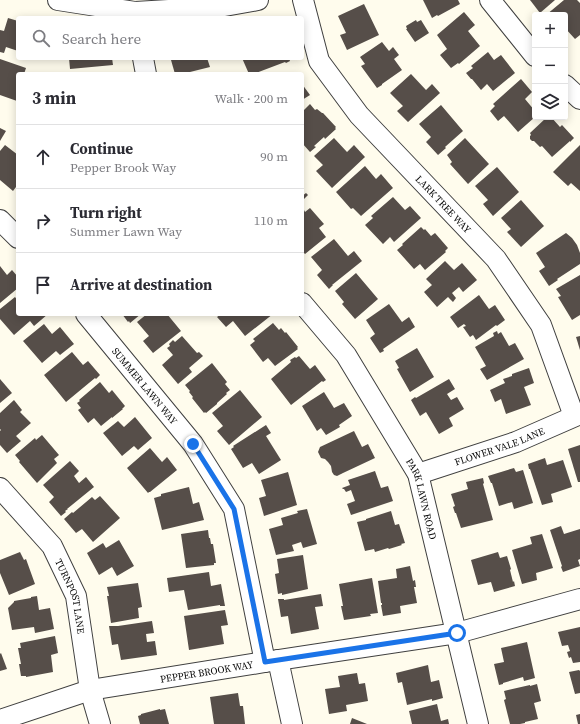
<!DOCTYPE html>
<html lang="en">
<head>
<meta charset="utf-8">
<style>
  :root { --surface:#fff; --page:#f7f7f7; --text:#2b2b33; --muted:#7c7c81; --line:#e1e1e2 }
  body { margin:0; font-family:"Source Serif 4",serif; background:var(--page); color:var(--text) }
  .controls { position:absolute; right:12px; top:12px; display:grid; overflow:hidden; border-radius:4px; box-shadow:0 2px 10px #0003 }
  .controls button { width:36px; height:36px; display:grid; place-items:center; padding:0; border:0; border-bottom:1px solid var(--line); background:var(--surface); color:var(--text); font:20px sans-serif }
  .stop { position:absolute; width:12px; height:12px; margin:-9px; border:3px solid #1a73e8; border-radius:50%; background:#fff }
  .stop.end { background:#1a73e8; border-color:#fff; box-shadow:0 1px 4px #0008 }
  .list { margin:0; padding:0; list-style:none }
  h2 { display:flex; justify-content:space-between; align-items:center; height:52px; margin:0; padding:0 16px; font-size:17px }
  h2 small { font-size:13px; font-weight:400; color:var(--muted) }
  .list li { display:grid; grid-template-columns:26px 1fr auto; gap:12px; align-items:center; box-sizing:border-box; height:64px; padding:0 16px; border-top:1px solid var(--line) }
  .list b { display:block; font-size:15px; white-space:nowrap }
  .list p { margin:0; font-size:13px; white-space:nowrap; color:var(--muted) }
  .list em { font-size:13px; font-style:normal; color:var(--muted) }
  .icon { flex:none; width:22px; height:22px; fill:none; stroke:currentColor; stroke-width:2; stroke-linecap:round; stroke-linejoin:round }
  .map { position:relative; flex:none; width:580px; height:724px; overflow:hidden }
  .search { position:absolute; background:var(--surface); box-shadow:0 2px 10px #0003; left:16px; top:16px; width:288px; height:44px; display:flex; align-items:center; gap:10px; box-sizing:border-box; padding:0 14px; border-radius:4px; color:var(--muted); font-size:15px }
  .panel { position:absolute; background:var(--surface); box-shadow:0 2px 10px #0003; left:16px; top:72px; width:288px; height:244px; border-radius:4px }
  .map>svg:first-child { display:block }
</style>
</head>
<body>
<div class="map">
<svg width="580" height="724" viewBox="0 0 580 724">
  <rect width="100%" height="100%" fill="#fffced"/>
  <g fill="#564e49">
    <polygon points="423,0 458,0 460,4 438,16 437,15 432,18"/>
    <polygon points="530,0 555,0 540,13"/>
    <polygon points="564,0 577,0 580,3 580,35 575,39 565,28 565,15 546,15"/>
    <polygon points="364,4 379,35 347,50 340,35 346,33 338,16"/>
    <polygon points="464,12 475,25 468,31 480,46 459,64 458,63 451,68 440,55 447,49 437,35"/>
    <polygon points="8,18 18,21 18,51 6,47 4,53 0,52 0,30 4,31"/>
    <polygon points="416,20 417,22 421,20 429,33 415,42 406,29 407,29 406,26"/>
    <polygon points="382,42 389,51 393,47 399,55 394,59 402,70 382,84 382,85 377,88 361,66 365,64 360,57"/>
    <polygon points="488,52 494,60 501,55 515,73 493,91 487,84 481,90 472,79 471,79 466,73 473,68 471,66"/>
    <polygon points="69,58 112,58 113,65 70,69"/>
    <polygon points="178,58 207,58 210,67 182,74 175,74 171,60"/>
    <polygon points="242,58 289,58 290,61 286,63 285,62 253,74 249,74"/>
    <polygon points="0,59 26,68 24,74 18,74 18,97 17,101 0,95"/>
    <polygon points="411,74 426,90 432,84 440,93 408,122 397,111 403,106 390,93"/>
    <polygon points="521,79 532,92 525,99 535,111 535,117 518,132 504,116 498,121 490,111 495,106 493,104"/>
    <polygon points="302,84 310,95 302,100"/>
    <polygon points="310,104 315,110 317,109 322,113 323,113 336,127 335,128 336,129 325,139 324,137 314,146 316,147 310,152 302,143 302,112"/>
    <polygon points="441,105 463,131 445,147 446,148 438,155 426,142 431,137 419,124"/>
    <polygon points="547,117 551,117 560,127 562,125 574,138 570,142 570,141 552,157 542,146 540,147 534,141 532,141 530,139 530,136 531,135 530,133"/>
    <polygon points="0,128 6,131 0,141"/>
    <polygon points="334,138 347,152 354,145 365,157 332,188 316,171 323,165 314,156"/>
    <polygon points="465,138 489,164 468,184 450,164 452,162 447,155"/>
    <polygon points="5,145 18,155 18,187 17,188 16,187 13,191 0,180 0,151"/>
    <polygon points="580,145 580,191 571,183 568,186 553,172"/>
    <polygon points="365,166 376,179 381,174 393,188 361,216 353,208 351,209 336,192"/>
    <polygon points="497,167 519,192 493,216 483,204 488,200 475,186"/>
    <polygon points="306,193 308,195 302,201 302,196"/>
    <polygon points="393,197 405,210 410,206 421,218 394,242 390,237 383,244 365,225 373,218 371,216"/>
    <polygon points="521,200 544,226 521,247 507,232 511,229 501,218"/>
    <polygon points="310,208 324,224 319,228 326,237 305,254 305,253 302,256 302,212 304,210 305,212"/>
    <polygon points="421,227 424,230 425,229 431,236 435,233 448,248 445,251 446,252 425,270 420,264 414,269 397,250 403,245 402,244"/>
    <polygon points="566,233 572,238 577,245 580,253 580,264 557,279 558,280 549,286 539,271 545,267 536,253"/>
    <polygon points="334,239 348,256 354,251 362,261 332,285 333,285 329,289 317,275 322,270 311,257"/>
    <polygon points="445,261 454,270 462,263 477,280 463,292 459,287 452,293 456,298 453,302 448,297 437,307 424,292 432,285 426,279"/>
    <polygon points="0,266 7,275 12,270 18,277 18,288 0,303"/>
    <polygon points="356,273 378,299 355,319 342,304 344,302 335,291"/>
    <polygon points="580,275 580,315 572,320 558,297 561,296 556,289"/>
    <polygon points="479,295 489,309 495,305 505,320 497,326 496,325 476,340 473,335 470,337 463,327 466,326 464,324 458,328 450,317"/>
    <polygon points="15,297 18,301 18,314 48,314 34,326 30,321 14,335 0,319 0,309"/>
    <polygon points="389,304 402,322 409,317 415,327 383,349 384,351 380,353 370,338 375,334 366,320"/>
    <polygon points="122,314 141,314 130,323 129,321 128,322"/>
    <polygon points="147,314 167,314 181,331 153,353 143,341 149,336 137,322"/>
    <polygon points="221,314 273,314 245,336 233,321 226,327 217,317"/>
    <polygon points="273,323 279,330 281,328 285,333 286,332 298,347 297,348 298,349 275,366 268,358 263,362 250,345 255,341 253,339"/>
    <polygon points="44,324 52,334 60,327 74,344 60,355 56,351 42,363 23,341"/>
    <polygon points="497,331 498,334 501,332 509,346 515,343 524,359 487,380 480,369 486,366 475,347 494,336 493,333"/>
    <polygon points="182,336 197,353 199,352 203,356 189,368 192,372 178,384 162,365 173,355 167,348 170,346 169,344 173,340 175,342"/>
    <polygon points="580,336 580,350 576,337"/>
    <polygon points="417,348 434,377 410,392 397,369 399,368 395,361"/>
    <polygon points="72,352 83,365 88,361 100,375 96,379 95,378 66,402 44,375"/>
    <polygon points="299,356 310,369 315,365 326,380 323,382 322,381 291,405 271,379 291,362 290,360 295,357 296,358"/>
    <polygon points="212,363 227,382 225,384 230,390 226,393 227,394 217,403 217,404 206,413 205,412 204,413 192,398 193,397 189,392 190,391 185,385"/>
    <polygon points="529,368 534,383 524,387 531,405 506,414 501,399 495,402 490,390 505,383 503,379 512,376 512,374"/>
    <polygon points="0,379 12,393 0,403"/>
    <polygon points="449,379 455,389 447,394 451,400 457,397 464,409 449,418 453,426 439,434 426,412 420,416 411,400 415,397 416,398"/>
    <polygon points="100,382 109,393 112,390 125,406 122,409 123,409 112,418 112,417 101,426 94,418 88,423 78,410 81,408 77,403 80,401 79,400"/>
    <polygon points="240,390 262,417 229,445 217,431 223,426 212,413"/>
    <polygon points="324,392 334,408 344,403 352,416 339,425 340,427 326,435 321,428 317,431 302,406"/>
    <polygon points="14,400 22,410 20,412 31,423 16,436 21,441 7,453 0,445 0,431 1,430 0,429 0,413"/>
    <polygon points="135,417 152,438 138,450 134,446 122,456 103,433 118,421 124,427"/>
    <polygon points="266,425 271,433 266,436 281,460 259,474 252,463 243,468 231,449 234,447 233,446"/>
    <polygon points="354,431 362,447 368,444 375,458 343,473 337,476 334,475 332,472 331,466 328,462 325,459 321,458 318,452 320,447"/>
    <polygon points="42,435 59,455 54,459 57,463 37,483 19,462 20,461 15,455 35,438 36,440"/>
    <polygon points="580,445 580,482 578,482 568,449"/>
    <polygon points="150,448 162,462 167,457 177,470 150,492 149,492 148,493 127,468"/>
    <polygon points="545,458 547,465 563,460 572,487 551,494 553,502 542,505 530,469 529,469 528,464"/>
    <polygon points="70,461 79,471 74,476 79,483 86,477 94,487 67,509 68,509 65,511 66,512 61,516 49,502 54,497 43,485"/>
    <polygon points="514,468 516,472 523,470 533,503 514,509 512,502 499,506 492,483 491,483 488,476"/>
    <polygon points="375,471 381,488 388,486 393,501 351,515 347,504 355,501 351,490 346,492 344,489 343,489 342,488 350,485 348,480"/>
    <polygon points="288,472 297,505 264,516 259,498 266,496 261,480"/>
    <polygon points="483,478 484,483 483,484 493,520 461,528 456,513 455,513 453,507 455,506 451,494 468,489 466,482"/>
    <polygon points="189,487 193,504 199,502 204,520 162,530 154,498 161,496 161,494"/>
    <polygon points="100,496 120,518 93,542 82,529 76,533 64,519 72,512 73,513 92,497 95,500"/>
    <polygon points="307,509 317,544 303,548 301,542 292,545 294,551 276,555 269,529 283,525 281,518 298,513 297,511"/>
    <polygon points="391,511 395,525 399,524 405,543 401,544 402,545 389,549 388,548 375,552 374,549 365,551 357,522 366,520 366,519"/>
    <polygon points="561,526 564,534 580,529 580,559 578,560 580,566 563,572 561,567 562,566 550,530"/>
    <polygon points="208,530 209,538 210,538 211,544 213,544 216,563 214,563 214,565 186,568 181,534"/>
    <polygon points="542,534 553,568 536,573 537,580 522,584 512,550 532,544 530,537"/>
    <polygon points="119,540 134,566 117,576 112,567 99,575 87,553 103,543 106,548"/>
    <polygon points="20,552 24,560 26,559 35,584 9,595 0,573 0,560"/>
    <polygon points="498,552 500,558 507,556 511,569 510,570 513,582 514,581 515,586 494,592 491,582 478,585 471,560"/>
    <polygon points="303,555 308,589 282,595 282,593 278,594 275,574 279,573 277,559"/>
    <polygon points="410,566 413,581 415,580 416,587 414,587 417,603 400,606 401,613 383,616 381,605 382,605 382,603 381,603 378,581 397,578 396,569"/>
    <polygon points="209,572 211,586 221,584 225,606 220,606 220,605 188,610 184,590 169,592 167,578"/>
    <polygon points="372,578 378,613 370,614 371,616 344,620 341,606 343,606 339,584"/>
    <polygon points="138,583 142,607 138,608 139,618 111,623 107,596 109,596 107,587"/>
    <polygon points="321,594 323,606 315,607 319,629 291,634 288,616 281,617 278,599 284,599 284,600"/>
    <polygon points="37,596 39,610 50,608 54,629 35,633 34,627 12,630 8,608 14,602 14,601 31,598 31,597"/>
    <polygon points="225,610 228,625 221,626 224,644 189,650 184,616"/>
    <polygon points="152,621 154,633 146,634 147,642 155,641 157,655 121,660 118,644 112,645 109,626 118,626"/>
    <polygon points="580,627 580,662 573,663 571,657 569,658 567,652 570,651 568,645 562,646 558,632"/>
    <polygon points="55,636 58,653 51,655 53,672 26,677 26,676 21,676 19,664 21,664 18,648 21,648 20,643"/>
    <polygon points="527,642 535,678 524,681 523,677 503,683 503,684 499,685 494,664 504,662 501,648"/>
    <polygon points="1,653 7,669 0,671 0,654"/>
    <polygon points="428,665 431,682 439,680 443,698 432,701 432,699 407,705 402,682 398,683 396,673"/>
    <polygon points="579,670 579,671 580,670 580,693 575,694 569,672"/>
    <polygon points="357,673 359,684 365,683 368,701 346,705 347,711 329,714 325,689 340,687 338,676"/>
    <polygon points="537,684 541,701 534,703 538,719 525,722 525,723 520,724 510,724 504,700 506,699 504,691 530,685 530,686"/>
    <polygon points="238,693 240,706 243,706 245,724 214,724 210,697"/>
    <polygon points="437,704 441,721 448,719 449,724 412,724 409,711"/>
    <polygon points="160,709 160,710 165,709 169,724 140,724 138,716 141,715 141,714"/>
    <polygon points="580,714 580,724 578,724 576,715"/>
    <polygon points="352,718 367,724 350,724"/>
  </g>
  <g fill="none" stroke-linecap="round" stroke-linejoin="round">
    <defs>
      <g id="minor">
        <polyline points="58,0 135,12 219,7 258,0"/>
        <path id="s1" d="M303,0L319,61L359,115L496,259L541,325L574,416"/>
        <polyline points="490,0 535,56"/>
        <polyline points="143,58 146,74"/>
        <polyline points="565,85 580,99"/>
        <polyline points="0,220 18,238"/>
        <path id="s2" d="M302,303L346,355L418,474L478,724"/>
        <path id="s3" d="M86,314L193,444L234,509L265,662"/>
        <path id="s4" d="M418,474L516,442L580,414"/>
        <path id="s5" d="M0,488L52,546L76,596L90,690L100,724"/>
        <polyline points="278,660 292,724"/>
        <path id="s6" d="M0,720L90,690L265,662L457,633L580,599"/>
      </g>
    </defs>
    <use href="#minor" stroke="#404040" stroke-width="22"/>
    <use href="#minor" stroke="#fff" stroke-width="20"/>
  </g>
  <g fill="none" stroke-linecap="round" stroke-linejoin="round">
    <polyline stroke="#1a73e8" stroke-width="5" points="193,444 234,509 265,662 457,633"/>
  </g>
  <g text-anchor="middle" stroke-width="4" stroke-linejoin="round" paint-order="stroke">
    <g font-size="10" fill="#0d0d0d" stroke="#fff">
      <text dy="4" stroke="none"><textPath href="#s1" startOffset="253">LARK TREE WAY</textPath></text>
      <text dy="4" stroke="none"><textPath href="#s3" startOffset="93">SUMMER LAWN WAY</textPath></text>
      <text dy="4" stroke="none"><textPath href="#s4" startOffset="86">FLOWER VALE LANE</textPath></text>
      <text dy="4" stroke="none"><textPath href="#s2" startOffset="232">PARK LAWN ROAD</textPath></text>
      <text dy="4" stroke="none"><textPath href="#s5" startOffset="132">TURNPOST LANE</textPath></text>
      <text dy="4" stroke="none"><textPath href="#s6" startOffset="213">PEPPER BROOK WAY</textPath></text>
    </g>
  </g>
</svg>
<div class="controls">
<button>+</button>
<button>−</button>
<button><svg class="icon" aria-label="layers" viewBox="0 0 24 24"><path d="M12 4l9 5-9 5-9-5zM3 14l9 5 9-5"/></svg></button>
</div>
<div class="stop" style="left:457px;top:633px"></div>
<div class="stop end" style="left:193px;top:444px"></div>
<div class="search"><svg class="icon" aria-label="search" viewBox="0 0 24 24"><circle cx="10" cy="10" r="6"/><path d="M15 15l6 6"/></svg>Search here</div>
<section class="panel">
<h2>3 min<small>Walk · 200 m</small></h2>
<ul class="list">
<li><svg class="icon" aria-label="ahead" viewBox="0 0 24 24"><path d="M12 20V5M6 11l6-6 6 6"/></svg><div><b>Continue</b><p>Pepper Brook Way</p></div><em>90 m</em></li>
<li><svg class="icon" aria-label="right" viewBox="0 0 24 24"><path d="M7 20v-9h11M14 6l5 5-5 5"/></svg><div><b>Turn right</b><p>Summer Lawn Way</p></div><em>110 m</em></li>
<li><svg class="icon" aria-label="arrive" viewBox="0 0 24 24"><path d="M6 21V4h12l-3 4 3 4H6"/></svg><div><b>Arrive at destination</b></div></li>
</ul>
</section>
</div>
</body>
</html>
